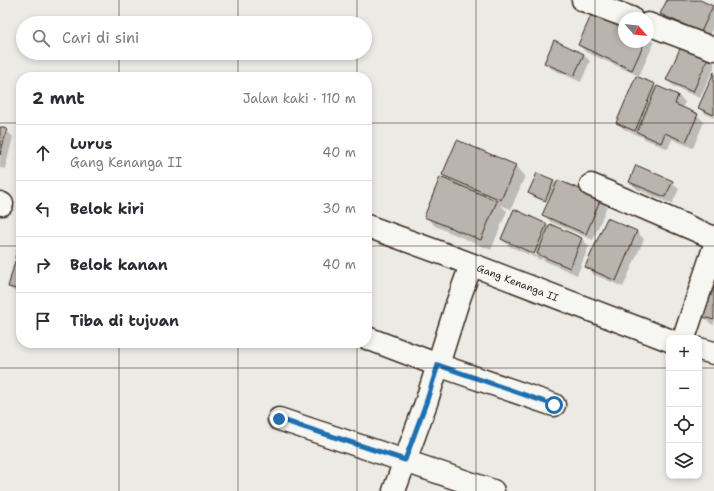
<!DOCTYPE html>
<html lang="id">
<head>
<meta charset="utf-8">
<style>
  :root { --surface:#fff; --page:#f7f7f7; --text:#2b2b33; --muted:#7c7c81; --line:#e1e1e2 }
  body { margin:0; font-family:"Shantell Sans",sans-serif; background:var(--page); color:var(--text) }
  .controls { position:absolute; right:12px; bottom:12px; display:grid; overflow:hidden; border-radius:8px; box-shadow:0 2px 6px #0003 }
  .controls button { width:36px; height:36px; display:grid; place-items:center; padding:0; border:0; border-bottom:1px solid var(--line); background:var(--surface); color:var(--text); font:20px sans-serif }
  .compass { position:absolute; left:618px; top:12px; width:36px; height:36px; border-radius:50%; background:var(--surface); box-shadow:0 2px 6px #0003; rotate:118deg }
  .stop { position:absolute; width:12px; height:12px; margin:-9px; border:3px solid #1f6fb2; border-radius:50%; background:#fff }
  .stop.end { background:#1f6fb2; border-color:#fff; box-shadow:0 1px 4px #0008 }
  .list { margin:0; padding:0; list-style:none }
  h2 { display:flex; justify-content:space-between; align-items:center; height:52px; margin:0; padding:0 16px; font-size:17px }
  h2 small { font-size:13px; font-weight:400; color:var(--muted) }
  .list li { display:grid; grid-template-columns:26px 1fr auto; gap:12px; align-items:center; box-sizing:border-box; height:56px; padding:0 16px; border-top:1px solid var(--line) }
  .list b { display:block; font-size:15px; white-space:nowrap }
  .list p { margin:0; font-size:13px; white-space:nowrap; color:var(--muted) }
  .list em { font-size:13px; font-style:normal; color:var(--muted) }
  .icon { flex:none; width:22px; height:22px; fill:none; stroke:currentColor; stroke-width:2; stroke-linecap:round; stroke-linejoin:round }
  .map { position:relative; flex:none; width:714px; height:491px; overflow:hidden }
  .search { position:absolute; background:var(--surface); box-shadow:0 2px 6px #0003; left:16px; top:16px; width:356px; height:44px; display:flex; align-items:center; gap:10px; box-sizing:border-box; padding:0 14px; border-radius:22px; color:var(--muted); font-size:15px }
  .panel { position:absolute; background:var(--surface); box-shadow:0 2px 6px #0003; left:16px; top:72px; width:356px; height:276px; border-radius:16px }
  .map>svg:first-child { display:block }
</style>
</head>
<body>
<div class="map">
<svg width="714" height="491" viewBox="0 0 714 491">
  <rect width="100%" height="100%" fill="#ebeae5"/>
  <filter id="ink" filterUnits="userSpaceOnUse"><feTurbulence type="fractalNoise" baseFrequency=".025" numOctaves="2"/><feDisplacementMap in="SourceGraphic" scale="8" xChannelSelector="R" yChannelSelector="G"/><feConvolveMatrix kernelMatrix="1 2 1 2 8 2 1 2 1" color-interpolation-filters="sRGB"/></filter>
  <g filter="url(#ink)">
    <g fill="#0003" fill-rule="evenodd">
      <polygon points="668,0 697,0 712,7 714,9 714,25 708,38 669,21 662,14"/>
      <polygon points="648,37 654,43 639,76 586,52 579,45 624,42 648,42"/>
      <polygon points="583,54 590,61 581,82 552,69 545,63"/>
      <polygon points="709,57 714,62 714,68 700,98 674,87 668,80"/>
      <polygon points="714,75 714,118 706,114 699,108"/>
      <polygon points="654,85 657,88 658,87 678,95 685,102 682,109 697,115 704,122 693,148 672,139 668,149 645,139 642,136 642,137 624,129 617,122"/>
      <polygon points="0,128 6,130 13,137 5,169 0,168"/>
      <polygon points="515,166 525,176 511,209 500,205 507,211 491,250 435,226 425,216 452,183 443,174"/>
      <polygon points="554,181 557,184 600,199 607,206 593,240 551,222 544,215 549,203 533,197 529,193"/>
      <polygon points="630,182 672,182 679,189 672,204 637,189"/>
      <polygon points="607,219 637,232 644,239 623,287 593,274 587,267"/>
      <path d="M547,225L550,228L551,225L582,239L589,246L577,275L545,261L542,258L541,260L509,246L502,239ZM509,241L539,255L538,256L509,244Z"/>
      <polygon points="21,264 21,295 16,293 9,287"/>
      <polygon points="714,276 714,325 711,324 704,317"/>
    </g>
    <g fill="#bab4ae" stroke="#3b2a1e">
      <polygon points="667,0 700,0 713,6 701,32 660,14"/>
      <polygon points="593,11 624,25 624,42 645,42 632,70 578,45"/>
      <polygon points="554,40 584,54 574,76 544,63"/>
      <polygon points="682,44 709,56 693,92 666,80"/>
      <polygon points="714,72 714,115 698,108"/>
      <polygon points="636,76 655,84 635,131 616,123"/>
      <polygon points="657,86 678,95 675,104 698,114 686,142 665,133 661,143 637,132"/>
      <polygon points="0,127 7,129 0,155"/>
      <polygon points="457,140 516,165 501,200 442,175"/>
      <polygon points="636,165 673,181 665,197 629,182"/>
      <polygon points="537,173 554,180 545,201 528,193"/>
      <polygon points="440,177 497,201 481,240 424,217"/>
      <polygon points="558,180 601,198 586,234 542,215"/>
      <polygon points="514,209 547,224 534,254 501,239"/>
      <polygon points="607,218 637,231 616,281 585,267"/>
      <polygon points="550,224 582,238 570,268 537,254"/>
      <polygon points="21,236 21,260 15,258"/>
      <polygon points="15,261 21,263 21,290 8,287"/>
      <polygon points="713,275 714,275 714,320 703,317"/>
    </g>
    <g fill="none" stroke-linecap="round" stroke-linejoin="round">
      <defs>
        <g id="minor">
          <polyline points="583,0 631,18"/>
          <polyline points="648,24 714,49"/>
          <polyline points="591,185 714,238"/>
          <polyline points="0,203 2,204"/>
          <path id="s1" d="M367,226L444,254L669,340"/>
          <polyline points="367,338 438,365 554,405"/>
          <polyline points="684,338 714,248"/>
          <polyline points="699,349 714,353"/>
          <polyline points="279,419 405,461 493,491"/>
          <polyline points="394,491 426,403 457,304 471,265"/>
        </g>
      </defs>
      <use href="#minor" stroke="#3b2a1e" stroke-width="25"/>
      <use href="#minor" stroke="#f6f6f2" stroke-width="22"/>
    </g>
  </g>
  <g fill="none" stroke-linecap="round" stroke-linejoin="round" filter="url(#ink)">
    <polyline stroke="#1f6fb2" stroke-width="5" points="279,419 405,460 426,403 438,365 554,405"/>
  </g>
  <path fill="none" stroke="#3b2a1e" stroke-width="1" stroke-opacity="0.55" d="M119,0V23M238,0V23M357,0V23M476,0V491M595,0V491M119,53V77M238,53V77M357,53V77M0,123H21M367,123H714M0,246H21M367,246H714M119,343V491M238,343V491M357,343V491M0,368H669M699,368H714"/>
  <g text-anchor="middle" stroke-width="3" stroke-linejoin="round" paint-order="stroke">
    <g font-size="10" fill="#3b2a1e" stroke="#f6f6f2">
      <text dy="4" stroke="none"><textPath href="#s1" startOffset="161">Gang Kenanga II</textPath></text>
    </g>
  </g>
</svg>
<div class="controls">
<button>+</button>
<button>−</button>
<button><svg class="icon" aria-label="locate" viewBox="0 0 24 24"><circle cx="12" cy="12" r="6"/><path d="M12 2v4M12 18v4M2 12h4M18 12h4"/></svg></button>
<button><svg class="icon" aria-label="layers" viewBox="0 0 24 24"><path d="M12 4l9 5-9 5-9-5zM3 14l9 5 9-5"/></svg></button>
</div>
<svg class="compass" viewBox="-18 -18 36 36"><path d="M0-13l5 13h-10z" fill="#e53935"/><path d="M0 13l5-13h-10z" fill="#7c7c81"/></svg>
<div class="stop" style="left:554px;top:405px"></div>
<div class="stop end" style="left:279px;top:419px"></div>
<div class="search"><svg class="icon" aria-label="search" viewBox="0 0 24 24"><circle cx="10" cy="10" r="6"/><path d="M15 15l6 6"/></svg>Cari di sini</div>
<section class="panel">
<h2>2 mnt<small>Jalan kaki · 110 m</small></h2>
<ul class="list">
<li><svg class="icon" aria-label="ahead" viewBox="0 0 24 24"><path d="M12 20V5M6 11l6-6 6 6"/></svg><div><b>Lurus</b><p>Gang Kenanga II</p></div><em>40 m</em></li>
<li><svg class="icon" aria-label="left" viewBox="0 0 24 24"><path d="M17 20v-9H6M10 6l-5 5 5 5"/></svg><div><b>Belok kiri</b></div><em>30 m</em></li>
<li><svg class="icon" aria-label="right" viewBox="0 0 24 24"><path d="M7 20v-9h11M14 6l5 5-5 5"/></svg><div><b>Belok kanan</b></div><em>40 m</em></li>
<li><svg class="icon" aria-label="arrive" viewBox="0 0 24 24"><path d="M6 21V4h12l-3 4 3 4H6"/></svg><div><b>Tiba di tujuan</b></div></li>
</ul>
</section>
</div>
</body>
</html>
